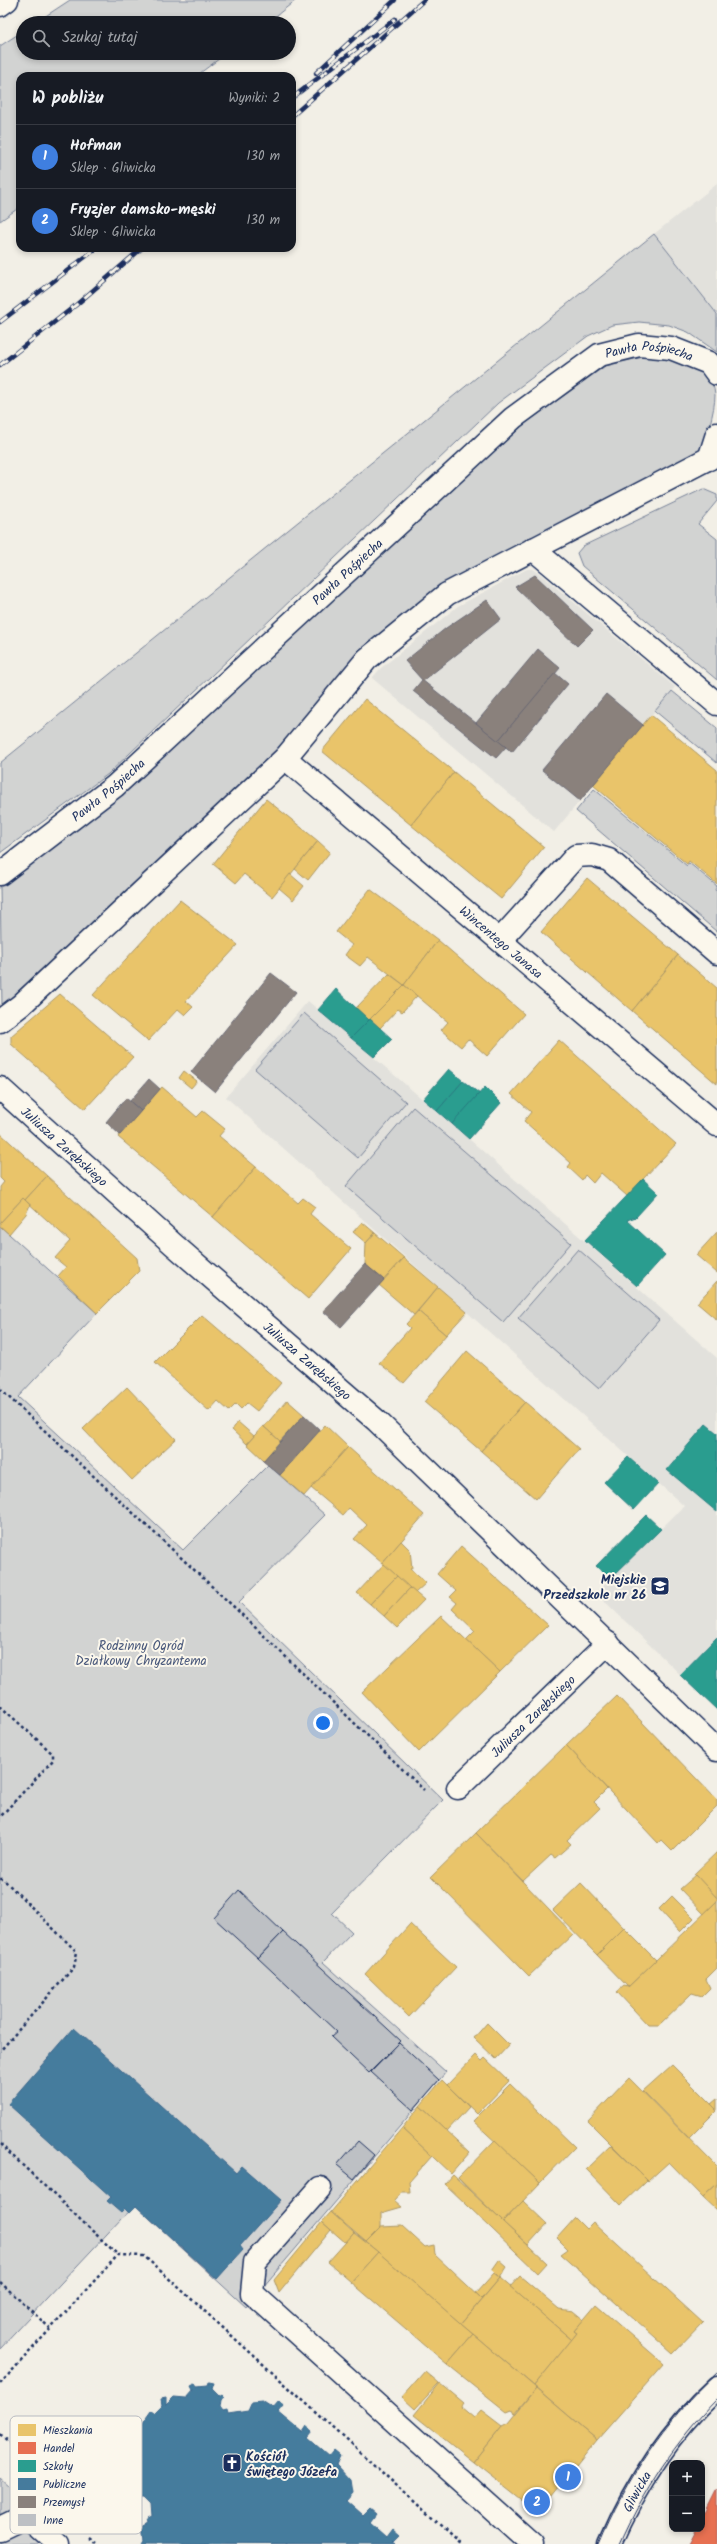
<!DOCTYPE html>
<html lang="pl">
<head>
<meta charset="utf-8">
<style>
  :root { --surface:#171b24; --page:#20242c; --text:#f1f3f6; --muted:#9ea1a6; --line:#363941; --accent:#919bb2 }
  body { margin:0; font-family:Kalam,sans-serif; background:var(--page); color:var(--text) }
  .controls { position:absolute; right:12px; bottom:12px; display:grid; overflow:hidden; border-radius:8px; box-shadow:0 2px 6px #0003 }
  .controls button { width:36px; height:36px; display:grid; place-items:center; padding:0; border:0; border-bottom:1px solid var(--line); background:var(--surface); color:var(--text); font:20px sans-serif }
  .you { position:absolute; left:323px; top:1723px; width:14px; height:14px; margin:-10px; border:3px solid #fff; border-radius:50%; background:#1a73e8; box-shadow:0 0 0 6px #1a73e833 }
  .badge { display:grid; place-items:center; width:26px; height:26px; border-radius:50%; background:var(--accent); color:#fff; font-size:13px; font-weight:700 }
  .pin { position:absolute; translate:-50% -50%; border:2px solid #fff; box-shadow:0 1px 4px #0006 }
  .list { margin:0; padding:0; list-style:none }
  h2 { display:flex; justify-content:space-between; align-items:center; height:52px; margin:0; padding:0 16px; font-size:17px }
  h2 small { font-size:13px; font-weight:400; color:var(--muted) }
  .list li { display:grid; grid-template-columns:26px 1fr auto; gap:12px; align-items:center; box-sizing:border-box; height:64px; padding:0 16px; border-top:1px solid var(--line) }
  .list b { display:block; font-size:15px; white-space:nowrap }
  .list p { margin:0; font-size:13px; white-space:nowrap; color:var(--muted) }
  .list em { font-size:13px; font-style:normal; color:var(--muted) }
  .icon { flex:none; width:22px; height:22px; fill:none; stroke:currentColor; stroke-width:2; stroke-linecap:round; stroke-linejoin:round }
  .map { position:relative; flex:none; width:717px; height:2544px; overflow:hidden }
  .search { position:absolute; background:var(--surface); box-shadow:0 2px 6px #0003; left:16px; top:16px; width:280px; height:44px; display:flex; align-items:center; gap:10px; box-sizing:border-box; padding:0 14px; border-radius:22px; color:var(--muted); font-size:15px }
  .panel { position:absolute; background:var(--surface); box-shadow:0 2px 6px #0003; left:16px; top:72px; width:280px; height:180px; border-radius:12px }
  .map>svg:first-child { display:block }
</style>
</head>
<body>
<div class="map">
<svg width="717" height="2544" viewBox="0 0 717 2544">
  <rect width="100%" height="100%" fill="#f2efe6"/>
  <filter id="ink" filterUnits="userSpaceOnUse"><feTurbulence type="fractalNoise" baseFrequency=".025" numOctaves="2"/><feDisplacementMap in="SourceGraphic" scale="8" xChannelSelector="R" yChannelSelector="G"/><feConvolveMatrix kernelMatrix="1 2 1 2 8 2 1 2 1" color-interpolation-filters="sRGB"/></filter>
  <g filter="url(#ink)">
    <g fill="#e2e1dc">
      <polygon points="717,184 717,314 654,234"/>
      <polygon points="527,569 533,569 540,574 675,687 554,832 372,678 381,668 458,606"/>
      <polygon points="308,1001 469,1139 717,1358 717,1710 596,1593 684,1506 226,1097"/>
    </g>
    <g fill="#d2d3d2" stroke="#768198">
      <polygon points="70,0 296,0 267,23 35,23"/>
      <polygon points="23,31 23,53 227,53 196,76 20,76 20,207 0,221 0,46"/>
      <polygon points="654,234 717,314 717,352 688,332 669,325 639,322 612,325 588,336 498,403 108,774 0,853 0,763"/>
      <path d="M643,357C667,359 713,363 715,395C715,411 706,437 703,453L442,585L279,750L2,1006L0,887L113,802L523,425L605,366Z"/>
      <polygon points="703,489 717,495 717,501 698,524 717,539 717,680 582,566 577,553 583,546"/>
      <polygon points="672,691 717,728 717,763 655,711"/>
      <polygon points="594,789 687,866 689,863 717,886 715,890 717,892 717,932 576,811"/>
      <polygon points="304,1013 406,1102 358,1158 255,1069"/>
      <polygon points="413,1107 571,1243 503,1322 346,1186"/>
      <polygon points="0,1226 97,1313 18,1397 183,1550 268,1465 325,1515 239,1602 443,1800 332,1913 352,1932 323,1962 446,2072 246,2307 136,2206 122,2218 0,2348"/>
      <polygon points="578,1249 659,1320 599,1389 518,1318"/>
      <polygon points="0,2478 54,2526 37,2544 0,2544"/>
    </g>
    <g fill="#e9c46a" stroke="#ab9766">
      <polygon points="365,699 454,772 411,825 322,751"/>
      <polygon points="651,715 717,770 717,884 689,861 687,864 593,785"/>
      <polygon points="454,772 544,847 501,899 411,825"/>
      <polygon points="266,799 318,841 272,897 244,874 236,883 213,864"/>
      <polygon points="318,841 330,852 308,880 295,869"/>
      <polygon points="290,874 304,886 293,900 279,888"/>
      <polygon points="587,878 678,955 632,1011 541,932"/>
      <polygon points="370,889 438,940 404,985 368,957 360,966 345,955 352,945 336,932"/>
      <polygon points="180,900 238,945 186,1001 193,1007 185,1015 178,1009 148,1041 93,995"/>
      <polygon points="438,940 524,1014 487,1056 468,1039 461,1047 441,1030 448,1022 404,985"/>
      <polygon points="678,955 717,988 717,1084 632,1011"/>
      <polygon points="389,974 404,985 369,1020 356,1008"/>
      <polygon points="404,985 417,996 402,1012 398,1009 380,1028 370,1019"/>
      <polygon points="60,994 133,1057 85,1109 11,1044 11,1036"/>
      <polygon points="559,1040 676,1144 627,1196 601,1173 593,1183 585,1175 582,1180 568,1167 571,1163 524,1121 531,1112 511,1094"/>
      <polygon points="184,1071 197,1081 191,1088 179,1078"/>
      <polygon points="162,1087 197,1117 203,1111 225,1129 219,1136 256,1167 213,1217 118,1137"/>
      <polygon points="0,1133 47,1176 25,1200 23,1198 0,1223 0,1187 4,1182 0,1178"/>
      <polygon points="256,1167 298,1203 303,1198 315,1207 310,1214 351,1249 308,1299 213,1217"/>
      <polygon points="47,1176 137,1258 139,1271 97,1313 58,1276 66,1267 55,1258 70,1241 25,1200"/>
      <polygon points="23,1198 30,1205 26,1214 9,1234 0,1226 0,1223"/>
      <polygon points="362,1222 375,1233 366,1243 353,1232"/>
      <polygon points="717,1232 717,1273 696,1255"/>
      <polygon points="375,1233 404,1258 384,1280 365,1264 366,1243"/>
      <polygon points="404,1258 438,1287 414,1315 379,1285"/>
      <polygon points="717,1281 717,1320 697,1303"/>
      <polygon points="438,1287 467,1312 446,1335 418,1311"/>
      <polygon points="418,1311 446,1335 404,1383 379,1363 410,1328 406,1324"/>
      <polygon points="202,1315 281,1383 257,1411 247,1403 241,1409 236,1404 229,1411 218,1401 209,1411 155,1362"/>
      <polygon points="467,1351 525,1402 481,1451 424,1402"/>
      <polygon points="127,1387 176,1439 132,1480 83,1429"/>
      <polygon points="287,1400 304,1415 280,1441 264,1427"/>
      <polygon points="525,1402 579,1449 536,1499 481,1451"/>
      <polygon points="238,1422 254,1436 247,1444 232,1430"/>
      <polygon points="325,1425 348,1447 304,1496 280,1475"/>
      <polygon points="263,1426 280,1441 264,1460 247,1444"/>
      <polygon points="348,1447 424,1515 382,1563 354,1539 367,1525 349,1508 343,1515 311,1488"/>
      <polygon points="401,1541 410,1550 412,1568 410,1569 426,1583 415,1593 382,1563"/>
      <polygon points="461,1546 548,1625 500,1672 466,1640 475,1631 452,1609 457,1603 450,1597 456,1591 437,1574"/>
      <polygon points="384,1564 397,1576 370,1604 357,1593"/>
      <polygon points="397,1576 410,1588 384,1616 370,1604"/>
      <polygon points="410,1588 424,1600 397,1628 384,1616"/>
      <polygon points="441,1616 500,1672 419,1752 362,1692"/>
      <polygon points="617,1696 717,1800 717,1806 672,1851 661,1840 658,1843 566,1745"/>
      <polygon points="566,1745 607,1789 594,1802 600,1808 567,1840 571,1844 555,1858 551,1855 523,1881 476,1833"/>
      <polygon points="476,1833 573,1934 529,1976 431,1877"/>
      <polygon points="717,1852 717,1898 694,1874"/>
      <polygon points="696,1875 717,1898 717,1901 704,1914 680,1889"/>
      <polygon points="581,1883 624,1928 597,1955 553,1910"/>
      <polygon points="672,1896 694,1918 680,1932 659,1909"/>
      <polygon points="717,1901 717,1968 706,1979 710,1988 702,1996 692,1993 659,2025 648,2025 617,1992 624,1986 628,1987"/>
      <polygon points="410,1924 456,1967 409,2017 365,1974"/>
      <polygon points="624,1928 656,1960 628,1987 597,1955"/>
      <polygon points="487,2023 509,2045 496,2059 474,2038"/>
      <polygon points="476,2055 482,2061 485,2058 509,2081 477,2114 447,2085"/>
      <polygon points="672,2065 717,2110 689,2138 643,2091"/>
      <polygon points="629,2078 717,2167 717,2184 703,2197 669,2162 648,2181 588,2121"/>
      <polygon points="442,2080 469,2107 447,2131 420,2106"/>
      <polygon points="510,2084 575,2147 540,2183 473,2121"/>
      <polygon points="717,2099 717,2110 711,2104"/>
      <polygon points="420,2106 470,2152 451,2174 402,2128"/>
      <polygon points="402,2128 432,2156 409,2182 410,2192 401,2192 394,2200 402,2207 381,2213 381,2227 366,2242 331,2212"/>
      <polygon points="495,2140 540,2183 503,2222 458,2178"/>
      <polygon points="611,2145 647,2180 621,2205 586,2169"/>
      <polygon points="453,2175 547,2263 538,2273 445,2184"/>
      <polygon points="717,2184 717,2210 703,2197"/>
      <polygon points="523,2201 547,2224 528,2245 503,2222"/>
      <polygon points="331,2212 354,2233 346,2243 322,2222"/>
      <polygon points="575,2218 586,2229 593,2222 703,2323 673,2354 561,2254 568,2249 557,2238"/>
      <polygon points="322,2222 331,2230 279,2293 274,2280"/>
      <polygon points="402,2226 425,2247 434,2245 435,2255 482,2299 461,2324 366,2242 381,2227"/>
      <polygon points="354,2233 378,2252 351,2282 328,2262"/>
      <polygon points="378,2252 473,2334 447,2364 351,2282"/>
      <polygon points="499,2260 507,2267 500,2278 492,2270"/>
      <polygon points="494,2273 500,2278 482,2299 476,2293"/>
      <polygon points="520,2276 559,2309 573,2311 584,2320 574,2331 577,2333 572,2340 510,2287"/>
      <polygon points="500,2278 572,2340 534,2386 461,2324"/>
      <polygon points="596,2305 664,2364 597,2440 534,2386 577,2333 574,2331"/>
      <polygon points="473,2334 536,2388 514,2414 512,2410 507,2412 447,2364"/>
      <polygon points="425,2371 439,2383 415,2409 402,2397"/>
      <polygon points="440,2383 464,2403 461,2407 474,2418 481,2410 502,2426 473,2462 414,2415"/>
      <polygon points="536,2388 597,2440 547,2502 525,2503 473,2462 502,2426 508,2423"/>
    </g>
    <polygon fill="#e76f51" stroke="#aa5c55" points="717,2489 717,2544 689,2544 697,2529 702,2529 702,2519"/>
    <g fill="#2a9d8f" stroke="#267c80">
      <polygon points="336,989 369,1020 351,1038 318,1010"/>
      <polygon points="370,1019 392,1039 374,1057 351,1038"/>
      <polygon points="449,1069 463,1081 437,1111 423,1099"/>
      <polygon points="463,1081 480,1094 452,1124 437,1111"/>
      <polygon points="485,1087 501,1103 469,1139 452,1124"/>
      <polygon points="643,1179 658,1193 636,1217 627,1220 665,1255 637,1286 585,1240"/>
      <polygon points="706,1424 717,1433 717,1512 667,1470"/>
      <polygon points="628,1457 658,1484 634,1510 604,1482"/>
      <polygon points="646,1515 661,1529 610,1579 596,1566"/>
      <polygon points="717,1637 717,1710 680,1675"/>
    </g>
    <g fill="#457b9d" stroke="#38648a">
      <polygon points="74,2028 236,2173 242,2166 281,2200 240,2246 243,2250 217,2279 136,2206 129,2213 125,2209 121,2213 107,2201 111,2197 8,2104"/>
      <polygon points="209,2382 214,2383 212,2389 219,2396 222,2394 225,2397 221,2400 220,2407 223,2411 227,2410 228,2414 248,2411 252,2402 262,2401 273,2408 279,2401 283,2406 278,2412 302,2432 306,2426 312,2431 307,2437 329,2456 334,2450 340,2455 336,2464 351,2480 353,2493 346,2501 363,2516 370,2509 376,2514 370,2522 387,2537 393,2529 400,2535 393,2542 396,2544 142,2543 144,2540 142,2527 149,2523 148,2519 152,2517 151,2504 144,2497 137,2497 135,2502 130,2501 132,2497 123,2489 119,2490 117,2485 122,2483 121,2472 117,2471 130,2460 128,2448 135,2441 129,2439 129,2435 134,2435 151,2411 154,2413 162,2405 161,2399 166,2398 166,2405 174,2397 186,2398 193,2390 191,2386 195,2384 197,2387 208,2386"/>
    </g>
    <g fill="#8a817c" stroke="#696873">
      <polygon points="535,575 593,630 577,646 515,587"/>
      <polygon points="487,600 501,619 423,681 405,661 446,628"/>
      <polygon points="538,649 560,668 498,741 476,723"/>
      <polygon points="555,673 568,684 512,752 498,741"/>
      <polygon points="422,680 506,747 496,758 413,691"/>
      <polygon points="606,694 643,725 580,801 542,770"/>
      <polygon points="271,973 296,992 215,1092 191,1072"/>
      <polygon points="149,1079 160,1089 141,1111 130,1101"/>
      <polygon points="126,1098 141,1111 120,1135 106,1122"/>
      <polygon points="365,1264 384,1280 341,1327 323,1311"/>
      <polygon points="304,1415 320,1430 280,1475 263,1461"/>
    </g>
    <g fill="#bdc0c4" stroke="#1b2f5e">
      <polygon points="239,1890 283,1932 258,1958 214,1918"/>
      <polygon points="283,1932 401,2041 369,2073 331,2037 337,2032 258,1958"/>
      <polygon points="399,2043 439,2080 413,2110 371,2072"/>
      <polygon points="358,2141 374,2155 354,2179 337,2165"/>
    </g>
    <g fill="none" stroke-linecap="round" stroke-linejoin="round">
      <defs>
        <g id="minor">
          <polyline points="0,5 7,0"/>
          <polyline points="709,459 717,434"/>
          <polyline points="533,549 717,704"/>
          <path id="s1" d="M285,758L717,1125"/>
          <path id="s2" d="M0,874L115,786L513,418L599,355L639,345L671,348L709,363L717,374"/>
          <polyline points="500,940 576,856 592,855 609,860 717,953"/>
          <polyline points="0,1021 21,1005 285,758 367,659 447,594 717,454"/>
          <path id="s3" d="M0,1088L173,1244L377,1421L717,1750"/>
          <path id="s4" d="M458,1788L608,1643"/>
          <polyline points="320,2188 255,2262 252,2293 532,2544"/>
          <polyline points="0,2529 27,2516 58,2544"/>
          <path id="s5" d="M610,2544C635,2486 670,2431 717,2388"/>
        </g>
      </defs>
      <use href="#minor" stroke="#1b2f5e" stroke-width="25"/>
      <g stroke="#1b2f5e" stroke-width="2.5" stroke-dasharray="3 3" stroke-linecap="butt">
        <polyline points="0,1389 234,1607 424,1790"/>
        <polyline points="0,1706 53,1754 53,1760 0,1817"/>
        <polyline points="0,1879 3,1879 77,1952 74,1967 0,2051"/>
        <polyline points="0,2144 118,2255"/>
        <polyline points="0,2282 52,2330"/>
        <polyline points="0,2384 118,2255 144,2256 461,2544"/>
        <polyline points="0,2434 37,2467 43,2486"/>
        <polyline points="91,2539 97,2544"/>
      </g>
      <use href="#minor" stroke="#fbf7ec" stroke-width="22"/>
      <g stroke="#1b2f5e" stroke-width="1">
        <path d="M599,2544C626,2479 665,2420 717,2373"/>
        <path d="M620,2544C644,2489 675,2442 717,2399"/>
      </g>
      <defs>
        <g id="rail">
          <polyline points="316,73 395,0"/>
          <polyline points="292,98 395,19"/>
          <polyline points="292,116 424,0"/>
          <polyline points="0,322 97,248"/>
          <polyline points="0,365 76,305 142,248"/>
        </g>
      </defs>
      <use href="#rail" stroke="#1b2f5e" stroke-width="4.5"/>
      <use href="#rail" stroke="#fbf7ec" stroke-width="3" stroke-dasharray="9" stroke-linecap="butt"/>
    </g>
  </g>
  <defs>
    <symbol id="school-square" viewBox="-11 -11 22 22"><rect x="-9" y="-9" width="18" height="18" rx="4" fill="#1b2f5e" stroke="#fbf7ec"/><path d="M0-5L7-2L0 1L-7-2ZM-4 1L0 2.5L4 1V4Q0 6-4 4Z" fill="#fff"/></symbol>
    <symbol id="church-square" viewBox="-11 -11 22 22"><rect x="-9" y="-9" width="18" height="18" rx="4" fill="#1b2f5e" stroke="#fbf7ec"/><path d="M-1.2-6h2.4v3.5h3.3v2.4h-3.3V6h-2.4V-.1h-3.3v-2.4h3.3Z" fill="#fff"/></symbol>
  </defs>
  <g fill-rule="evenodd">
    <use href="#school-square" x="649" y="1575" width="22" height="22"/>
    <use href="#church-square" x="221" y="2452" width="22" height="22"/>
  </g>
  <g text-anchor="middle" stroke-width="4" stroke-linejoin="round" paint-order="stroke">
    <g font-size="13" fill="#1b2f5e" stroke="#fbf7ec">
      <text dy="5" stroke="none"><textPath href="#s2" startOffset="845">Pawła Pośpiecha</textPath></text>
      <text dy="5" stroke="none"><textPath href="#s2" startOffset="461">Pawła Pośpiecha</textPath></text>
      <text dy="5" stroke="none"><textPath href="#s2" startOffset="137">Pawła Pośpiecha</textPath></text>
      <text dy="5" stroke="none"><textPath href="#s1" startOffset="284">Wincentego Janasa</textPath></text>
      <text dy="5" stroke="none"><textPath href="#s3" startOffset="87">Juliusza Zarębskiego</textPath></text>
      <text dy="5" stroke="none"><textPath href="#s3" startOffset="411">Juliusza Zarębskiego</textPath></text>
      <text dy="5" stroke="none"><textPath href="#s4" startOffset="104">Juliusza Zarębskiego</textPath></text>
      <text dy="5" stroke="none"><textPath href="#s5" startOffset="59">Gliwicka</textPath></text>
    </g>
    <g font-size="13" font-weight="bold" fill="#1b2f5e" stroke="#fbf7ec" text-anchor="end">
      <text x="646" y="1584">Miejskie<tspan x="646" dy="15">Przedszkole nr 26</tspan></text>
      <text x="246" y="2461" text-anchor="start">Kościół<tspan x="246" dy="15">świętego Józefa</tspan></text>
    </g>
    <g font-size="13" fill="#49587b" stroke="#fbf7ec">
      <text x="141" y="1650">Rodzinny Ogród<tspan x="141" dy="15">Działkowy Chryzantema</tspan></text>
    </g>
  </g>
  <rect x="10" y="2416" width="132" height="118" rx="6" fill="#fbf7ec" stroke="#b8bbc1" stroke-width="1"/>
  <rect x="18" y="2424" width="18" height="12" fill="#e9c46a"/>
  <rect x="18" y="2442" width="18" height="12" fill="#e76f51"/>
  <rect x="18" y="2460" width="18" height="12" fill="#2a9d8f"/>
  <rect x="18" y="2478" width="18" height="12" fill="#457b9d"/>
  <rect x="18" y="2496" width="18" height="12" fill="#8a817c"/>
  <rect x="18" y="2514" width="18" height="12" fill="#bdc0c4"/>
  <g font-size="11" fill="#1b2f5e">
    <text x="43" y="2434">Mieszkania</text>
    <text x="43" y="2452">Handel</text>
    <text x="43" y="2470">Szkoły</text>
    <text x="43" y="2488">Publiczne</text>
    <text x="43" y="2506">Przemysł</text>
    <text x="43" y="2524">Inne</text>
  </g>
</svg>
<div class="controls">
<button>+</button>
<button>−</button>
</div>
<div class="you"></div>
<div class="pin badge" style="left:568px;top:2477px;background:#3f7fe0">1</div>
<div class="pin badge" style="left:537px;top:2502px;background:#3f7fe0">2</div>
<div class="search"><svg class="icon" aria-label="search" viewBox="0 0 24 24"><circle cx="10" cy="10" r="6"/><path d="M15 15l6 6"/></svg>Szukaj tutaj</div>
<section class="panel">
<h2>W pobliżu<small>Wyniki: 2</small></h2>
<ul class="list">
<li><span class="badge" style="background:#3f7fe0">1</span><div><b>Hofman</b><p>Sklep · Gliwicka</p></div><em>130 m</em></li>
<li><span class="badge" style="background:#3f7fe0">2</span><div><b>Fryzjer damsko-męski</b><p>Sklep · Gliwicka</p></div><em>130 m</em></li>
</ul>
</section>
</div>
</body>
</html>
